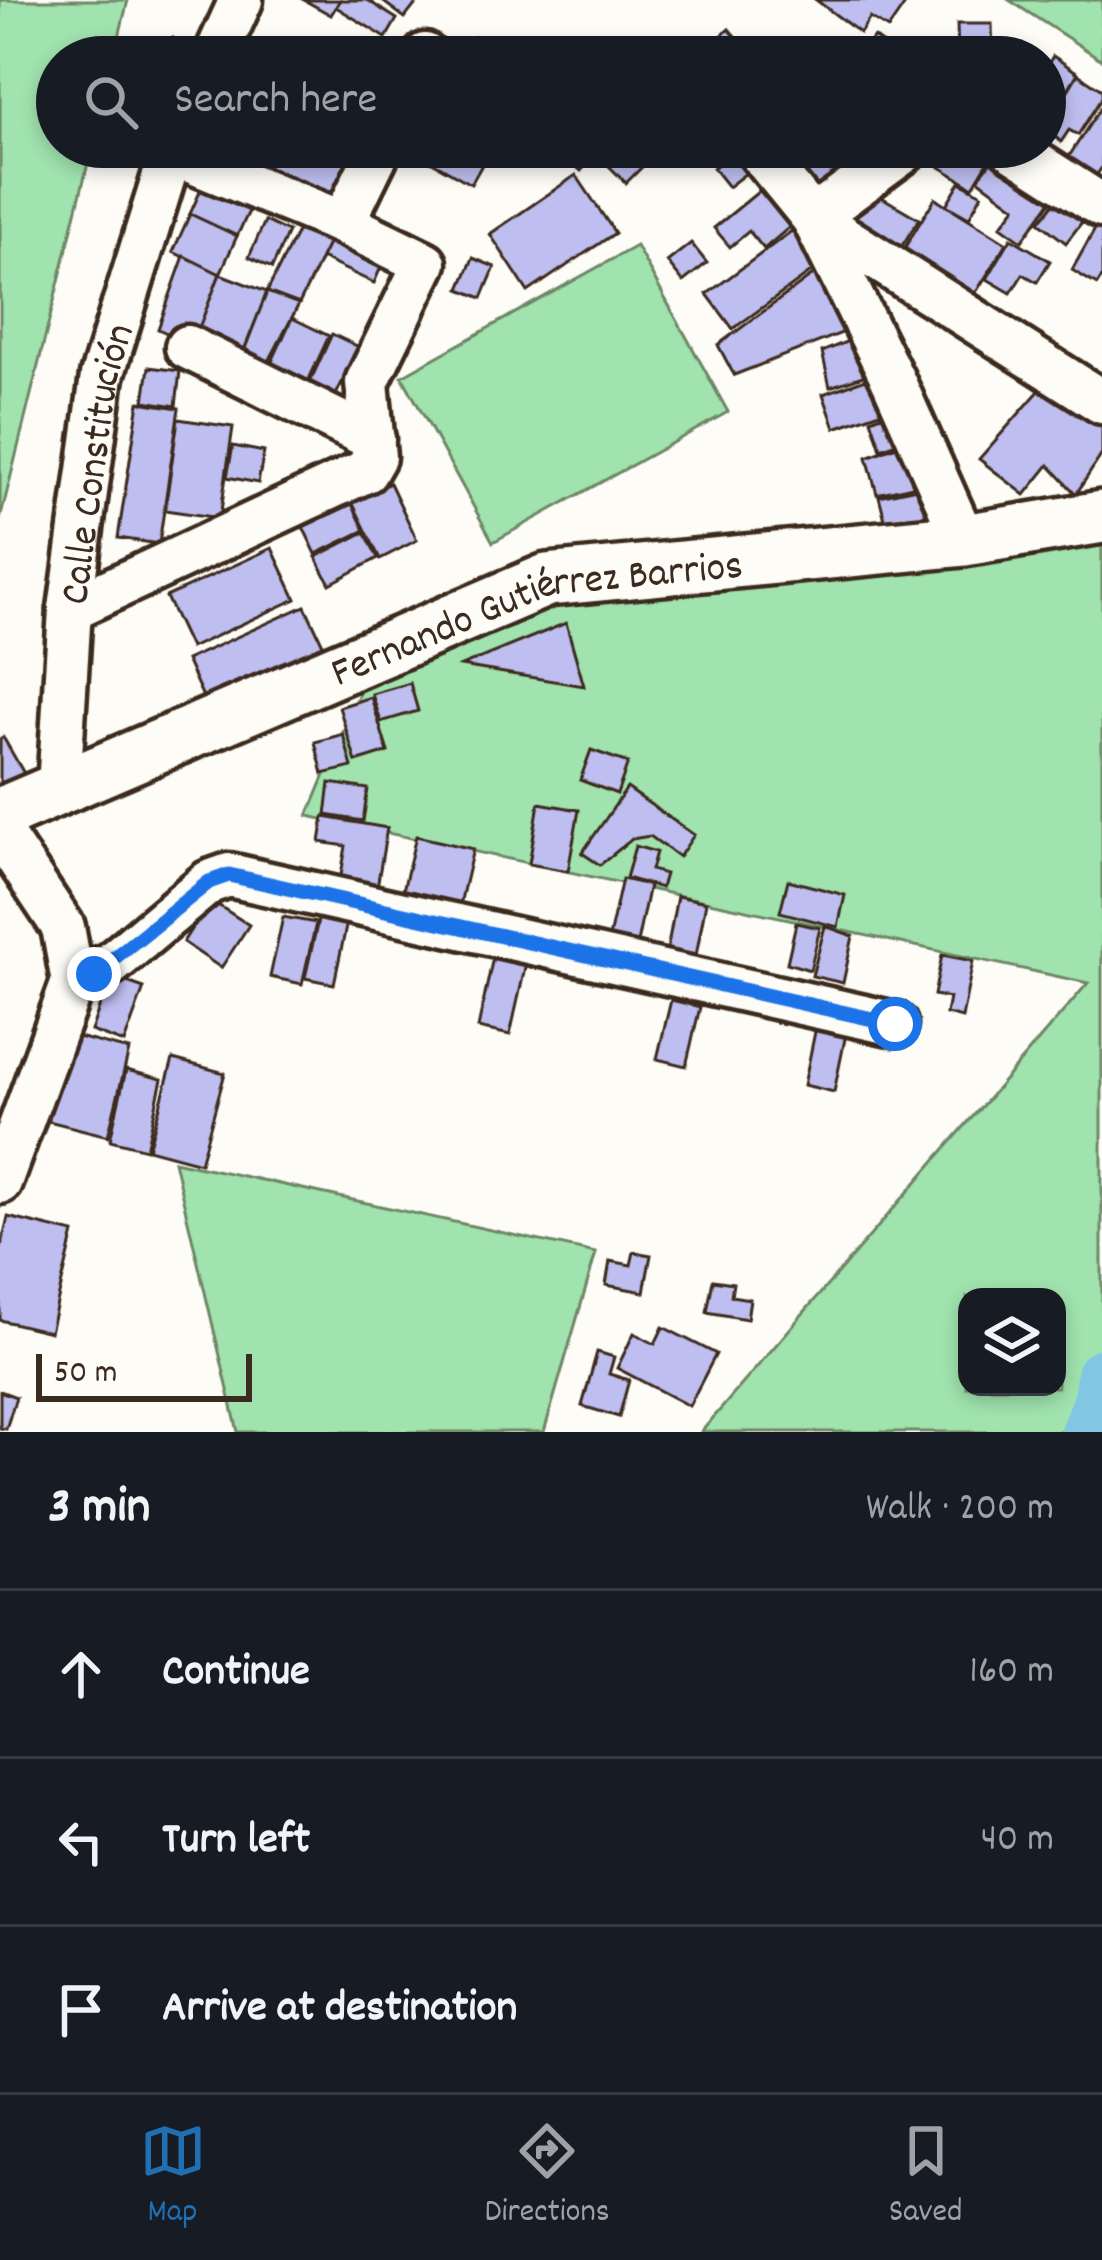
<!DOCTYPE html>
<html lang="en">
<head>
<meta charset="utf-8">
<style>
  :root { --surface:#171b24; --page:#20242c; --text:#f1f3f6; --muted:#9ea1a6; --line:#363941; --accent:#1f6fb2 }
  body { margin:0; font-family:Dekko,sans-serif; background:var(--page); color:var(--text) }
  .controls { position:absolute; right:36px; bottom:36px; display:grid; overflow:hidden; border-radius:24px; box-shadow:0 6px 18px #0003 }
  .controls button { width:108px; height:108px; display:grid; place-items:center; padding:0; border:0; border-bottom:3px solid var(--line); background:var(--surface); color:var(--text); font:60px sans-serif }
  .scale { position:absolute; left:36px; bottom:30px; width:216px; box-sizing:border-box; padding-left:12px; border:6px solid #3b2a1e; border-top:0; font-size:33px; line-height:42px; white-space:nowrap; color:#3b2a1e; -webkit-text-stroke:9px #fdfcf7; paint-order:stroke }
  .stop { position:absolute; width:36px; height:36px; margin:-27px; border:9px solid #1a73e8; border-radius:50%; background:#fff }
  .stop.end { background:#1a73e8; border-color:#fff; box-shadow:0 3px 12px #0008 }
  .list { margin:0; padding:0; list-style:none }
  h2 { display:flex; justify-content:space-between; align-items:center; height:156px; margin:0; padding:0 48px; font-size:51px }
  h2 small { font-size:39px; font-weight:400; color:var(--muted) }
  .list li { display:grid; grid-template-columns:78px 1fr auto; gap:36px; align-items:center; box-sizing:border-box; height:168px; padding:0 48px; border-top:3px solid var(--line) }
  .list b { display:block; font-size:45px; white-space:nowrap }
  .list em { font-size:39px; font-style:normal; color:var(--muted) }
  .icon { flex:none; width:66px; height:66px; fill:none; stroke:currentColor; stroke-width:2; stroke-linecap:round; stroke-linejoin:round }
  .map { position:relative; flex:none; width:1102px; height:1432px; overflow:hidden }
  .search { position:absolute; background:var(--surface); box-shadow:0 6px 18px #0003; left:36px; right:36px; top:36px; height:132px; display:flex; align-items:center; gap:30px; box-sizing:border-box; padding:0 42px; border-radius:66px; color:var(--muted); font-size:45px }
  .sheet { height:660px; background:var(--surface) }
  nav { display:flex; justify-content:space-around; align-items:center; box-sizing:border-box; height:168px; border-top:3px solid var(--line); background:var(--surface); font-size:33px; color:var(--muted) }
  nav a { display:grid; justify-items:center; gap:6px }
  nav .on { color:var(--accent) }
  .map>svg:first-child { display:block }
</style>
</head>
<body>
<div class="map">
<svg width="1102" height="1432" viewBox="0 0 1102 1432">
  <rect width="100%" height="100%" fill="#fdfcf7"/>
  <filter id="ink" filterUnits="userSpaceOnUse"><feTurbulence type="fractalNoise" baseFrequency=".00833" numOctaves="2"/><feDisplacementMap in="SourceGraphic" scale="24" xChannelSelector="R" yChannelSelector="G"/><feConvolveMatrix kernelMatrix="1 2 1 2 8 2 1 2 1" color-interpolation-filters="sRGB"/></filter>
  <g filter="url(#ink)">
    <g fill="#a0e3ae" stroke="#6e8666" stroke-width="3" fill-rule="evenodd">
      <polygon points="0,0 128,0 114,57 57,57 57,147 92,147 0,520"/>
      <polygon points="1009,0 1102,0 1102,60"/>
      <polygon points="636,246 728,412 493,542 402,376"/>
      <path d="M1102,516V1432H701L1088,983L308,816L384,633ZM967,1297H1057V1387H967Z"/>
      <polygon points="174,1161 596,1253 544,1432 238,1432"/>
    </g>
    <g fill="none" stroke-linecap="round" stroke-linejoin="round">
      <polyline stroke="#81c6e2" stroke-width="51" points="1086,1432 1098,1403 1102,1374"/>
    </g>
    <g fill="#bebef0" stroke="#3b2a1e" stroke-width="3">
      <polygon points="304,0 340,0 331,15"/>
      <polygon points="340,0 367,0 397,19 386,38 336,7"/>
      <polygon points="381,0 419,0 405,18"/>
      <polygon points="816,0 908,0 888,29 870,18 860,33"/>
      <polygon points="957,24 992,24 993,57 958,57"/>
      <polygon points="729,29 753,57 698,57"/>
      <polygon points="474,37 510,57 463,57"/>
      <polygon points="874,37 898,57 859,57"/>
      <polygon points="173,38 207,57 162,57"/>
      <polygon points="1053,56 1078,73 1045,126 1045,69"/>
      <polygon points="1078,74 1102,90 1102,97 1078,135 1069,130 1061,142 1045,128"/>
      <polygon points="1102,105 1102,167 1096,176 1068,158"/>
      <polygon points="213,147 357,147 332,202"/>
      <polygon points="413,147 492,147 471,184 411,150"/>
      <polygon points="554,147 603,147 581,171"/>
      <polygon points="608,147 660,147 661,148 626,183 599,156"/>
      <polygon points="739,147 754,167 728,187 713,168"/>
      <polygon points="778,147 828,147 847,171 816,195"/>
      <polygon points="835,147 875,147 852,168"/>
      <polygon points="952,147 986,147 994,152 973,187 940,167"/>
      <polygon points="1000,149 1057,193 1022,241 1001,226 1016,207 978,179"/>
      <polygon points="576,175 615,233 528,292 490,234"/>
      <polygon points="207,176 255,199 237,236 190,214"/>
      <polygon points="960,182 982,194 969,218 946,205"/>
      <polygon points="769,183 798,220 764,249 749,231 730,247 714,228"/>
      <polygon points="878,195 919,219 898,252 844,216"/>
      <polygon points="1059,197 1085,218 1066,243 1039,222"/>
      <polygon points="935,198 1007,243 968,305 897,260"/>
      <polygon points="190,214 237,236 220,274 173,252"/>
      <polygon points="303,220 333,234 299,304 267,292"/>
      <polygon points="265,221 288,232 272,268 249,257"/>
      <polygon points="1099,222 1102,224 1102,277 1097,285 1072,270"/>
      <polygon points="793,230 818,267 733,329 707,294"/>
      <polygon points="333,234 385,258 374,283 321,258"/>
      <polygon points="1011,238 1050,261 1037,282 1023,274 1011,293 987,279"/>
      <polygon points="691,243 707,263 683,282 667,262"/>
      <polygon points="184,256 220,274 194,345 158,329"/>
      <polygon points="473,258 495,267 482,298 460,289"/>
      <polygon points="829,263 860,326 734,375 718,345"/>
      <polygon points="220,274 267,292 242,356 195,338"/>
      <polygon points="267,292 299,304 265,369 242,356"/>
      <polygon points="292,318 329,336 306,386 269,368"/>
      <polygon points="332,334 359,347 336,395 310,382"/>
      <polygon points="865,334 881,370 830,387 822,352"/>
      <polygon points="149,367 180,371 176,406 144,401"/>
      <polygon points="886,372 900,405 835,428 823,394"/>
      <polygon points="1047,382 1102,419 1102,454 1076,494 1049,465 1025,495 979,459"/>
      <polygon points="139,402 179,408 159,544 118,538"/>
      <polygon points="902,407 916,436 881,449 871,419"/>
      <polygon points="178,419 233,427 220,518 165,510"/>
      <polygon points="915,439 935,481 877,494 867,457"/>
      <polygon points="233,446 264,452 258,483 227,477"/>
      <polygon points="390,483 417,540 380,559 352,502"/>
      <polygon points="935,484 958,535 891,543 879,496"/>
      <polygon points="352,504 365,530 316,554 303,527"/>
      <polygon points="365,532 378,558 330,584 316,557"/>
      <polygon points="272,548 296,599 190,648 166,597"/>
      <polygon points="305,606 328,655 209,710 186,660"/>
      <polygon points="566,623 584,686 461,666"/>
      <polygon points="410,683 418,711 381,722 372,694"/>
      <polygon points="371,697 388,752 356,762 339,707"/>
      <polygon points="343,734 352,767 323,774 315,742"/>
      <polygon points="3,737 26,777 0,791 0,739"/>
      <polygon points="591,750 628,763 617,794 580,780"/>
      <polygon points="330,783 368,789 363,821 326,815"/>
      <polygon points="627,788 694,835 679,857 650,836 632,839 600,865 582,853"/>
      <polygon points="539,803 579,810 568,871 529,864"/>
      <polygon points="324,817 387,828 376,893 339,887 346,846 320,842"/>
      <polygon points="416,836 473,849 457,917 400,903"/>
      <polygon points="635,846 656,852 651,870 665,874 661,888 626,878"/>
      <polygon points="622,879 649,885 636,948 608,942"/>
      <polygon points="788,880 845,895 838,927 780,912"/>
      <polygon points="677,896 706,902 695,961 666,956"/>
      <polygon points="210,900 249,925 221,968 183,942"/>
      <polygon points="319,916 347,922 334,984 305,978"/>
      <polygon points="283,917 316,923 302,984 270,977"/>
      <polygon points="796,923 820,928 810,970 787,963"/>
      <polygon points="825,926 853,936 843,983 812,976"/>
      <polygon points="494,952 527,959 510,1035 478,1028"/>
      <polygon points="942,955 973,961 962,1018 946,1014 949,998 934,995"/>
      <polygon points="110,976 144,988 124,1043 91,1031"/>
      <polygon points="671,1000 700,1007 686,1066 657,1059"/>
      <polygon points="817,1022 847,1029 834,1092 804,1085"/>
      <polygon points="70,1035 129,1050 108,1136 48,1121"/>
      <polygon points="173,1059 225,1073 200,1163 148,1149"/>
      <polygon points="126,1070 162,1079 146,1149 110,1140"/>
      <polygon points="8,1217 74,1233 50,1332 0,1320 0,1251"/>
      <polygon points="634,1252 651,1255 644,1292 606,1285 610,1261 631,1265"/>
      <polygon points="713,1280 733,1283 731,1296 750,1299 747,1319 707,1312"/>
      <polygon points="663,1327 716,1354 689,1406 617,1368 634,1333 655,1344"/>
      <polygon points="597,1352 614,1357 609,1374 629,1380 619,1417 582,1406"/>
      <polygon points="0,1391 16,1397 6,1429 0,1428"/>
    </g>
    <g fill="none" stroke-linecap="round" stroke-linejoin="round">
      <defs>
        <g id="minor">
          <polyline points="215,57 241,0"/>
          <polyline points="424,57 425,55"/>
          <polyline points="755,147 813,218 893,380 964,540"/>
          <polyline points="910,147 813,218 1102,402"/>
          <polyline points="1010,147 1102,206"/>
          <polyline points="343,223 380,147"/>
          <polyline points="187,347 373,439"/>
          <polyline points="70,609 366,471 374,457 367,382 425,263 343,223 171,153"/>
          <path id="s1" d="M59,788L70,609L102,376L173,147"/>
          <polyline points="0,832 63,927 73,982 0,1182"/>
          <polyline points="73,982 111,964 209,882 229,875 895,1024"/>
        </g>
        <g id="major">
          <path id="s2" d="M0,814L547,580L964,540L1102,517"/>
        </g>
      </defs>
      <use href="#minor" stroke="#3b2a1e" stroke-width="51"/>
      <use href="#major" stroke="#3b2a1e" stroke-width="60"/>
      <use href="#minor" stroke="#fdfcf7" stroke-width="42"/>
      <use href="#major" stroke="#fdfcf7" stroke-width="51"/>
    </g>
  </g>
  <g fill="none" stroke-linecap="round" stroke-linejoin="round" filter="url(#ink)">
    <polyline stroke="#1a73e8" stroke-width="15" points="94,974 209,882 229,875 895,1024"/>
  </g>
  <g text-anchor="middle" stroke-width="10" stroke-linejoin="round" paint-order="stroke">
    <g font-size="42" fill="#3b2a1e" stroke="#fdfcf7">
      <text dy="15" stroke="none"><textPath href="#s1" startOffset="327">Calle Constitución</textPath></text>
      <text dy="15" stroke="none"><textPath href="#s2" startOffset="576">Fernando Gutiérrez Barrios</textPath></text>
    </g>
  </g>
</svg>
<div class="controls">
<button><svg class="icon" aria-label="layers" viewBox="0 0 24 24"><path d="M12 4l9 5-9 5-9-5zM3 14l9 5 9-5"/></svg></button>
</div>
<div class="scale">50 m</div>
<div class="stop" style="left:895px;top:1024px"></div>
<div class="stop end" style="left:94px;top:974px"></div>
<div class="search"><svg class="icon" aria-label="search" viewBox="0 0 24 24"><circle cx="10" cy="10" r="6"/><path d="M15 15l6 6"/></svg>Search here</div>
</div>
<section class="sheet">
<h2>3 min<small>Walk · 200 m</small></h2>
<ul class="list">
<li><svg class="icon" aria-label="ahead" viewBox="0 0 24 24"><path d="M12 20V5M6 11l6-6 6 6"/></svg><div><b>Continue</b></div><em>160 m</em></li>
<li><svg class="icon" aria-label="left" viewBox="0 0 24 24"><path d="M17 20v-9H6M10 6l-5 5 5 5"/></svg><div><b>Turn left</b></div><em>40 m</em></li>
<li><svg class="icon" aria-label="arrive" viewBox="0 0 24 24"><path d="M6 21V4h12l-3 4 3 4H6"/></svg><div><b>Arrive at destination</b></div></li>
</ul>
</section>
<nav>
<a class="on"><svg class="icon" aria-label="map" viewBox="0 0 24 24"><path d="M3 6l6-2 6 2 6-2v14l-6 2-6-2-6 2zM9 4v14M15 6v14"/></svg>Map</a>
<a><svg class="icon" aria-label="directions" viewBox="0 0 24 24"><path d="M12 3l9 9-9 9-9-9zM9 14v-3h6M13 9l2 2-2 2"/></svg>Directions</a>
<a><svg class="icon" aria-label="saved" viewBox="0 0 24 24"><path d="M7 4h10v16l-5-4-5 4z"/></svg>Saved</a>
</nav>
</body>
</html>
